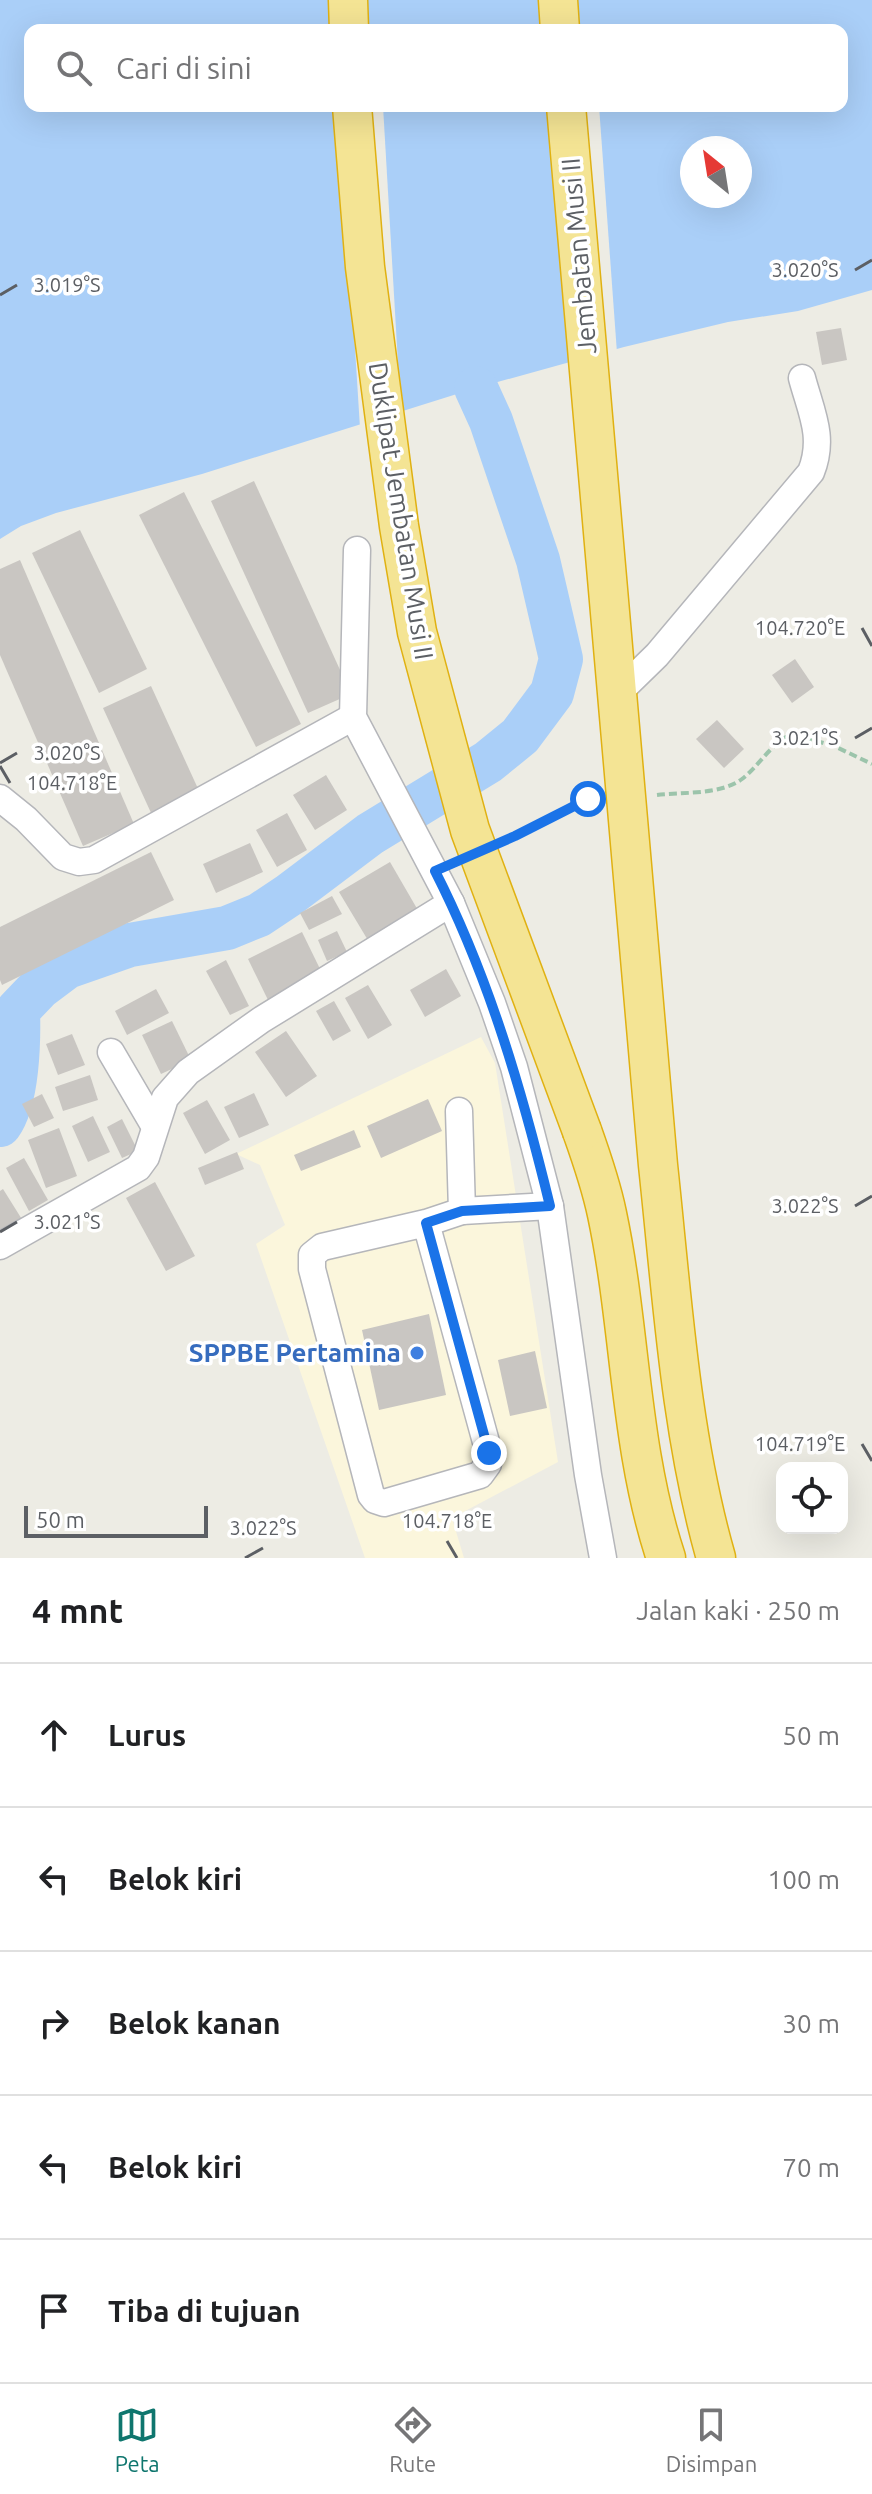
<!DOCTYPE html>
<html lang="id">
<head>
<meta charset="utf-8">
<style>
  :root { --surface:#fff; --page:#f2f2f2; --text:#202124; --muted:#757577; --line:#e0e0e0; --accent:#0f766e }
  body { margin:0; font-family:Ubuntu,sans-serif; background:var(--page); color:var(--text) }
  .controls { position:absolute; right:24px; bottom:24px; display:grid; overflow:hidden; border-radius:16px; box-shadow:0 8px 32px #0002 }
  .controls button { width:72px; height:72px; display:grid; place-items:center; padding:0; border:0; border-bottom:2px solid var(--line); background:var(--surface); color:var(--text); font:40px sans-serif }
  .compass { position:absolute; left:680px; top:136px; width:72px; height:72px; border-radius:50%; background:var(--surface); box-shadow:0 8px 32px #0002; rotate:330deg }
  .scale { position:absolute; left:24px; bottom:20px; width:184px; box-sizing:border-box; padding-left:8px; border:4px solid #5c5f64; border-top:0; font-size:22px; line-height:28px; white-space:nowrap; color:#5c5f64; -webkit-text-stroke:6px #fff; paint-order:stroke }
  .stop { position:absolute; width:24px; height:24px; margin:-18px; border:6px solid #1a73e8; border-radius:50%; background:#fff }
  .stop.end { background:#1a73e8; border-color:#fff; box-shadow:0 2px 8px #0008 }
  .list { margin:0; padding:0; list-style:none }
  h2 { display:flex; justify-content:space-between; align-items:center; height:104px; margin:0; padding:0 32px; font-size:34px }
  h2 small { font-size:26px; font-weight:400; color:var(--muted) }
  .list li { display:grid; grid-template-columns:52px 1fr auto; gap:24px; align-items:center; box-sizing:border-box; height:144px; padding:0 32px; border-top:2px solid var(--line) }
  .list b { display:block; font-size:30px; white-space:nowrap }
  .list em { font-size:26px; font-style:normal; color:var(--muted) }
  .icon { flex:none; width:44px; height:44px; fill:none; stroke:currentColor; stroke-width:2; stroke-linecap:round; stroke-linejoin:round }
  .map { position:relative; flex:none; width:872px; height:1558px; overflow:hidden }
  .search { position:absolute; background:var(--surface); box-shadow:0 8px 32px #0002; left:24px; right:24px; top:24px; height:88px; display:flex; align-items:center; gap:20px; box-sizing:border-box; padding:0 28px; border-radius:16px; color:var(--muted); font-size:30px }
  .sheet { height:824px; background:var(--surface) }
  nav { display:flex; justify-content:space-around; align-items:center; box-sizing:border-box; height:112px; border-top:2px solid var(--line); background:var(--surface); font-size:22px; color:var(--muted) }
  nav a { display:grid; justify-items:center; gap:4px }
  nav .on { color:var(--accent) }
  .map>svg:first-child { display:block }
</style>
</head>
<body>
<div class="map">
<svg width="872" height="1558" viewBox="0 0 872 1558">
  <rect width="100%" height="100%" fill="#edece4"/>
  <polygon fill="#fbf6dc" points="481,1037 495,1063 558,1462 452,1518 464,1558 365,1558 256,1244 285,1225 260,1165 236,1154"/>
  <path fill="#aacff8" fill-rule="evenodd" d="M0,0H872V290L798,311L728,322L624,347L476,388L202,474L56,513L21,526L0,539ZM30,30H842V106H30ZM692,148H740V196H692Z"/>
  <g fill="#edece4">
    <polygon points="340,106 383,106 401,415 360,428"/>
    <polygon points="561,106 599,106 617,353 580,364"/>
  </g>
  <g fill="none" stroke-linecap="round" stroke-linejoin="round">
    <path stroke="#aacff8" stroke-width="44" d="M0,1125C18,1100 19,1040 18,1010L39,988L67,967L130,945L227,928L259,915L289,895L370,834L488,762L520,736L552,693L561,659L538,560L491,421L476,388"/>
  </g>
  <g fill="#c9c6c2">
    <polygon points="841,328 847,360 822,365 816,332"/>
    <polygon points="254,481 351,694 308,713 211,501"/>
    <polygon points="184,492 301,724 256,747 139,515"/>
    <polygon points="80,530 147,669 99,693 32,553"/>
    <polygon points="20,560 134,824 83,846 0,655 0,569"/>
    <polygon points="795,659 814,687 792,703 772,675"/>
    <polygon points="151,686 200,793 152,815 103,708"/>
    <polygon points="717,720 744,749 724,768 696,739"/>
    <polygon points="326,775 347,810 315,830 293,795"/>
    <polygon points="287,813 307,850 277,867 256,830"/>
    <polygon points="250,843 263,872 216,893 203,864"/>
    <polygon points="151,852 174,900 2,985 0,980 0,927"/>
    <polygon points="390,862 419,912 369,942 339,892"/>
    <polygon points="332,896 342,914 309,930 300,913"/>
    <polygon points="337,931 347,952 327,961 318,940"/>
    <polygon points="302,932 322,973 268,1000 248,959"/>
    <polygon points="226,960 249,1006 230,1015 206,971"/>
    <polygon points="446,969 461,996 425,1017 410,990"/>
    <polygon points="368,985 392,1025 368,1039 345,998"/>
    <polygon points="156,989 169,1013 127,1035 115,1011"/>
    <polygon points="334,1001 351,1031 333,1041 316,1011"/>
    <polygon points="172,1021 191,1060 161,1074 142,1035"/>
    <polygon points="286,1031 317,1076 286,1097 255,1052"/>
    <polygon points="72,1034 85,1065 58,1075 46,1044"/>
    <polygon points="90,1075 98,1100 63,1111 55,1087"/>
    <polygon points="254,1093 269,1125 239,1138 224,1107"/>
    <polygon points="42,1094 54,1118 34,1127 22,1104"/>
    <polygon points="428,1099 442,1131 381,1158 367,1126"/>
    <polygon points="207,1100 230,1140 205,1154 183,1113"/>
    <polygon points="93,1116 110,1152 88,1162 72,1126"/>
    <polygon points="122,1119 138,1151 122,1158 107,1127"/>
    <polygon points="59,1128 77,1176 46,1188 28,1140"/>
    <polygon points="354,1130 361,1147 301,1171 294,1155"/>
    <polygon points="237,1152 244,1169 205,1185 198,1168"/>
    <polygon points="24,1158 48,1200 29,1211 6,1168"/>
    <polygon points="155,1182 195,1256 166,1271 126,1198"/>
    <polygon points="3,1189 23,1221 0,1235 0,1191"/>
    <polygon points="429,1314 446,1395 379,1410 362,1330"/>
    <polygon points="535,1351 547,1408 510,1416 498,1360"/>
  </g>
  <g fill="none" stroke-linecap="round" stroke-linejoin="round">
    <defs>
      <g id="minor">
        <polyline points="357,550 353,717 451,903"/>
        <path d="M618,693L657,655L811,472C825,437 811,412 802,378"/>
        <polyline points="0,798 26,819 63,857 79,862 94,860 353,717"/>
        <polyline points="111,1052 155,1127"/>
        <polyline points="459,1111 462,1211"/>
        <polyline points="426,1223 489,1453 488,1464 480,1475 384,1503 375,1500 371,1495 312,1269 312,1255 322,1247 426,1223 462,1211 550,1206"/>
        <polyline points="0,1246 138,1168 146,1157 165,1098 188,1072 261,1020 451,903 492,1003 514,1067 550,1206 588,1475 603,1558"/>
      </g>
      <g id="highway">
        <polyline points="348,0 349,30"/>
        <polyline points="558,0 560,30"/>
        <path d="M566,106L658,1165C672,1295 680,1432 716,1558"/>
        <path d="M582,1131C592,1159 601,1185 607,1214C631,1327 629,1447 666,1558"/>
      </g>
    </defs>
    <use href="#minor" stroke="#b5b6ba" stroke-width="29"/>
    <use href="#highway" stroke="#e0b112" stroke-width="41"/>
    <g stroke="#9cc4ab" stroke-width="4" stroke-dasharray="8 4" stroke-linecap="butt">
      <path d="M657,795C682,792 721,795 742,779C760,765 771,743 792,734L834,746L872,764"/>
      <polyline points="507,840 581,802 596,798"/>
    </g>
    <use href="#minor" stroke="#fff" stroke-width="26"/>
    <use href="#highway" stroke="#f4e494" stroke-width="38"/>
    <defs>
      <polyline id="highway-bridge" points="352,106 365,267 399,526 417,632 470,830 582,1131"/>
    </defs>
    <use href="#highway-bridge" stroke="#e0b112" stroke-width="41" stroke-linecap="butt"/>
    <use href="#highway-bridge" stroke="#f4e494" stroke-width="38"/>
  </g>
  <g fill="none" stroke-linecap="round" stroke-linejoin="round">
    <path stroke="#1a73e8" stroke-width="10" d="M489,1453L426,1223L462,1211L550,1206C522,1091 489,977 435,871L515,836L588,799"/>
  </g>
  <path fill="none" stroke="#5c5f64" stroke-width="3" d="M855,270L872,260M0,295L17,285M862,628L872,646M855,738L872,728M0,763L17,753M0,766L10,783M855,1206L872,1196M0,1232L17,1222M862,1444L872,1461M447,1541L457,1558M245,1558L263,1548"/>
  <circle fill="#3f7fe0" stroke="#fff" stroke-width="3" cx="417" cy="1353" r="8"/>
  <g text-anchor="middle" stroke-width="7" stroke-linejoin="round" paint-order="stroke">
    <g font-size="26" fill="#5c5f64" stroke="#fff">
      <text transform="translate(579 256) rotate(-95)" y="9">Jembatan Musi II</text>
      <text transform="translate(401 511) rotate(81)" y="9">Duklipat Jembatan Musi II</text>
    </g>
    <g font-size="26" font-weight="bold" fill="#366cbe" stroke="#fff" text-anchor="end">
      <text x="401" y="1362">SPPBE Pertamina</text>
    </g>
  </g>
  <g font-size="20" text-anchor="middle" fill="#5c5f64" stroke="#fff" stroke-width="7" stroke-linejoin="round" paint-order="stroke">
    <text x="805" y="277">3.020°S</text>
    <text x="67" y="292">3.019°S</text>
    <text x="800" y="635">104.720°E</text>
    <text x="805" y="745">3.021°S</text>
    <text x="67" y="760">3.020°S</text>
    <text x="72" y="790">104.718°E</text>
    <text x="805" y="1213">3.022°S</text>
    <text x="67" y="1229">3.021°S</text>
    <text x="800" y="1451">104.719°E</text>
    <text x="447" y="1528">104.718°E</text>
    <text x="263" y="1535">3.022°S</text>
  </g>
</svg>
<div class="controls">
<button><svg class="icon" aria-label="locate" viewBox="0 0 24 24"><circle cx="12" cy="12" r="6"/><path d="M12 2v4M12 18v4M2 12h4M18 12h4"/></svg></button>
</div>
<svg class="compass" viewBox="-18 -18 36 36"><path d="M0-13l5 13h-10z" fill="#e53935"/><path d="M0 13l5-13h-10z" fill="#757577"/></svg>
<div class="scale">50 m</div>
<div class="stop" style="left:588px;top:799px"></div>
<div class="stop end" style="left:489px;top:1453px"></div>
<div class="search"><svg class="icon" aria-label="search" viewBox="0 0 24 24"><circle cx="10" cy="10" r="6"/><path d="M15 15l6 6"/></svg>Cari di sini</div>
</div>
<section class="sheet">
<h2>4 mnt<small>Jalan kaki · 250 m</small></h2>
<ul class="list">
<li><svg class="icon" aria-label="ahead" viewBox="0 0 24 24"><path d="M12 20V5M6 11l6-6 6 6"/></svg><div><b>Lurus</b></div><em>50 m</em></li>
<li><svg class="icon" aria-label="left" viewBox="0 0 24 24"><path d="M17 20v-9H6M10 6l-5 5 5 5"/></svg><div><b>Belok kiri</b></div><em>100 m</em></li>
<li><svg class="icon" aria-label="right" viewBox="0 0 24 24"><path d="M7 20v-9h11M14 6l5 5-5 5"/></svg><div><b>Belok kanan</b></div><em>30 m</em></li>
<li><svg class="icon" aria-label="left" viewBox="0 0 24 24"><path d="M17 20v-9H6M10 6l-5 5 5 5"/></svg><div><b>Belok kiri</b></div><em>70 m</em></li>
<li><svg class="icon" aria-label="arrive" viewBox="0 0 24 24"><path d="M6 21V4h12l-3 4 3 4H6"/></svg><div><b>Tiba di tujuan</b></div></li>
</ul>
</section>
<nav>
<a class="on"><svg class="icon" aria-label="map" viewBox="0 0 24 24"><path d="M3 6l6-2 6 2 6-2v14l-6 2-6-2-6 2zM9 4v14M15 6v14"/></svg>Peta</a>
<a><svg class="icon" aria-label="directions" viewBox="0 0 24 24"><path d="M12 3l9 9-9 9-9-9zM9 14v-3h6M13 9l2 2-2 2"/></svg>Rute</a>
<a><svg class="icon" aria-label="saved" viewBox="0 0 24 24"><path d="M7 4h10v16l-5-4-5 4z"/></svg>Disimpan</a>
</nav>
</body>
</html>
